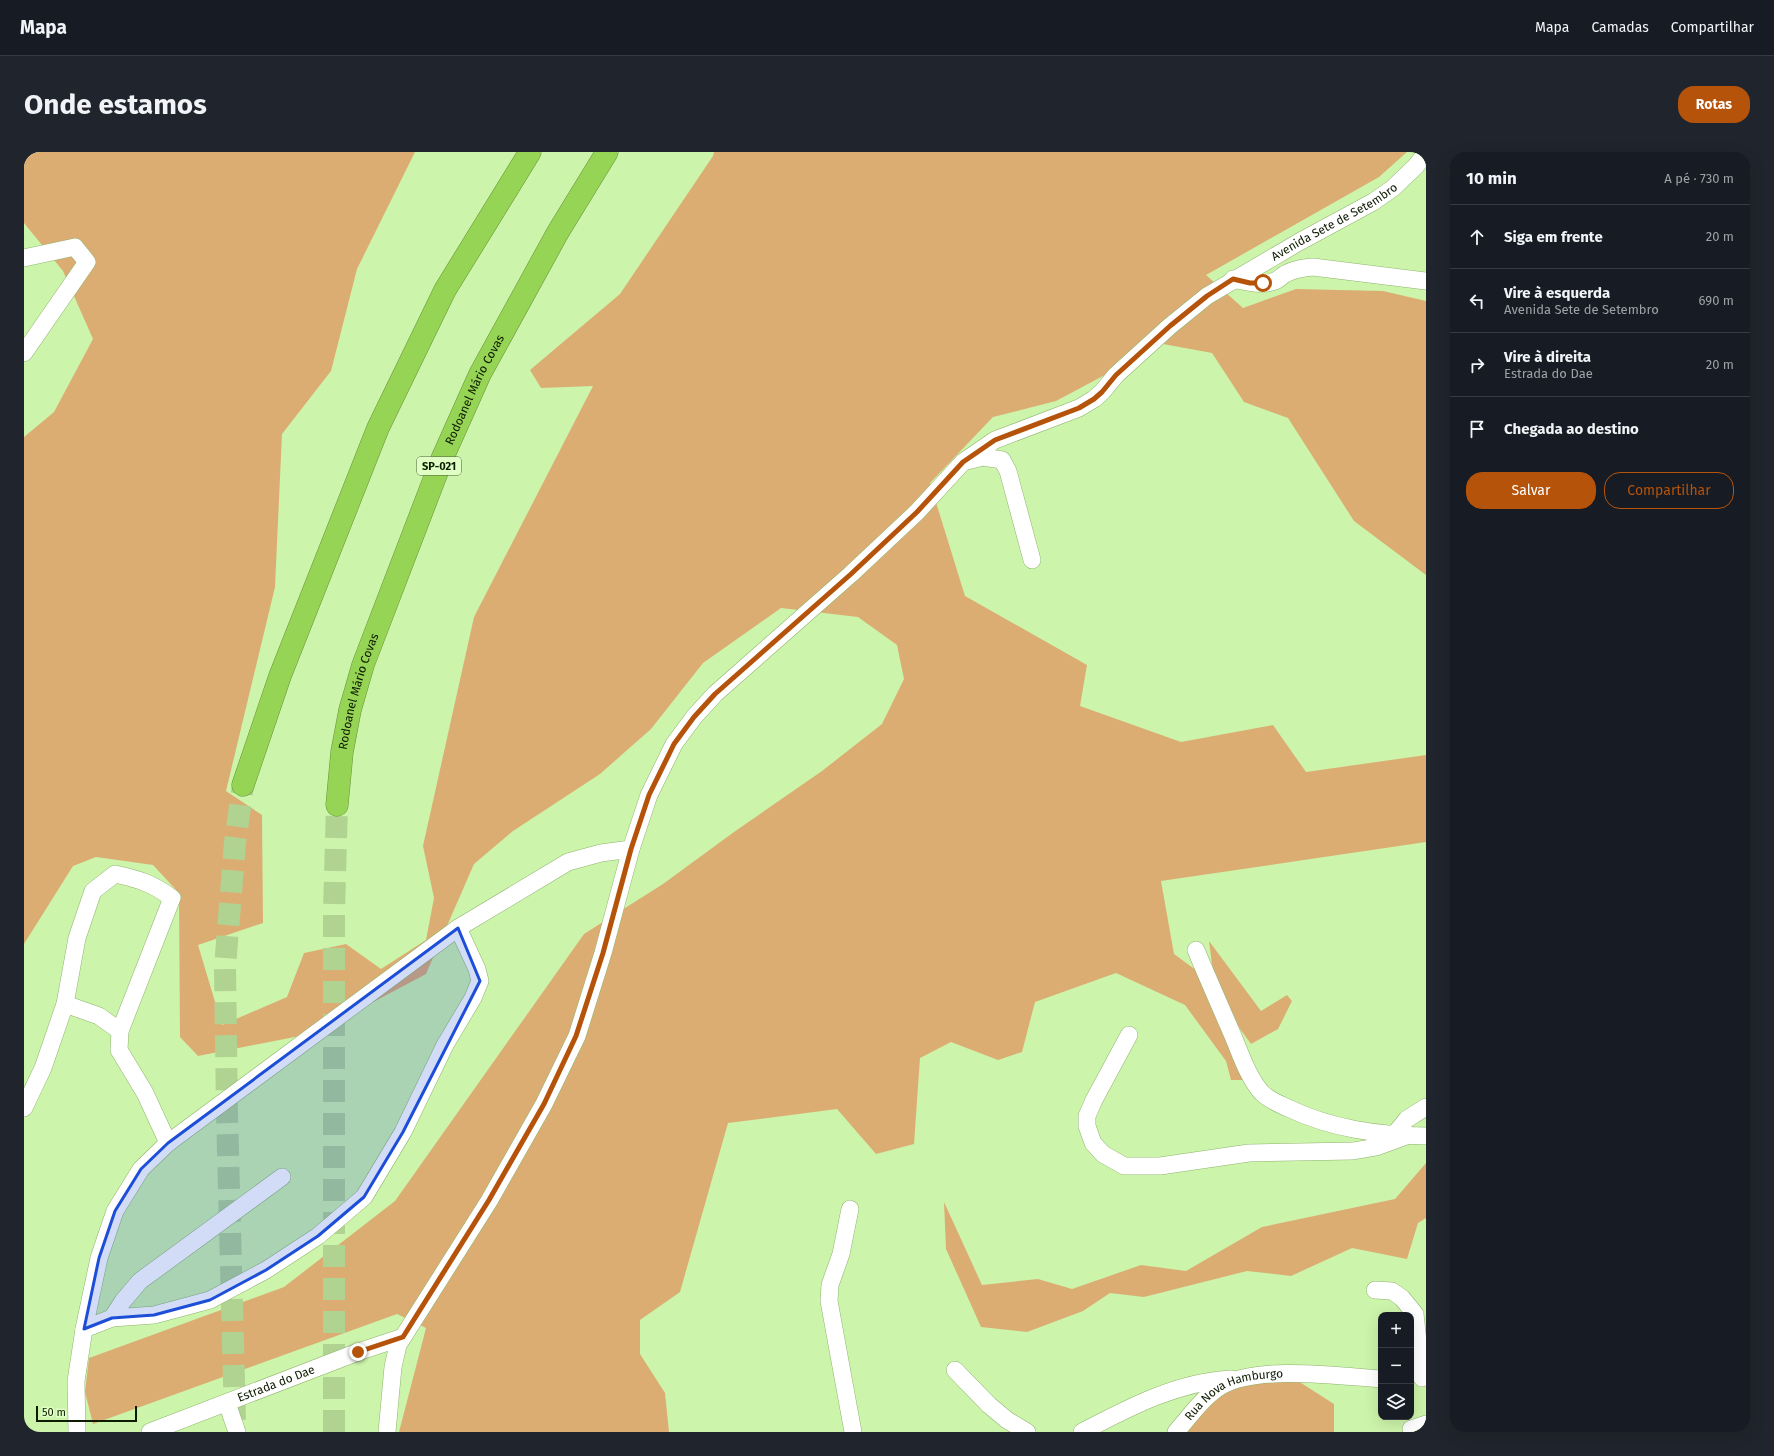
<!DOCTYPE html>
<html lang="pt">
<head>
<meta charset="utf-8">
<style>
  :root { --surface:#171b24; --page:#20242c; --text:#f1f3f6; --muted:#9ea1a6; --line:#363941; --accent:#b45309 }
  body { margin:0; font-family:"Fira Sans",sans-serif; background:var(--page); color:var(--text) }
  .controls { position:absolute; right:12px; bottom:12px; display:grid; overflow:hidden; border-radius:8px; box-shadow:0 4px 16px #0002 }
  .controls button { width:36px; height:36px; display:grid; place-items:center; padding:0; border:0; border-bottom:1px solid var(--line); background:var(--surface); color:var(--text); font:20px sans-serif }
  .scale { position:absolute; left:12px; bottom:10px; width:101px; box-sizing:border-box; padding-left:4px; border:2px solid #0d1b01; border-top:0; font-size:11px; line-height:14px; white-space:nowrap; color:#0d1b01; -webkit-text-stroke:3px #dfffc5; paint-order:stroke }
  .stop { position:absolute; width:12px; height:12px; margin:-9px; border:3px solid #b45309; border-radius:50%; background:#fff }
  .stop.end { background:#b45309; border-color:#fff; box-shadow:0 1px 4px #0008 }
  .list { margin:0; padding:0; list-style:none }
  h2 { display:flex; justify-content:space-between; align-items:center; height:52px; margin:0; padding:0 16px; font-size:17px }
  h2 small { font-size:13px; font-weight:400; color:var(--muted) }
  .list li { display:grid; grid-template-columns:26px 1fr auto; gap:12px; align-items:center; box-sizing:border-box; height:64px; padding:0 16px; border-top:1px solid var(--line) }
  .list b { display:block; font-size:15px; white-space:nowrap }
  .list p { margin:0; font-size:13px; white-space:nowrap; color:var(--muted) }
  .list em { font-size:13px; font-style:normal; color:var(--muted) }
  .actions { display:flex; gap:8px; padding:12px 16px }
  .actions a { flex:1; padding:9px 0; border:1px solid var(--accent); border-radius:16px; text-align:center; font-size:14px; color:var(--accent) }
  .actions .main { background:var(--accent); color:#fff }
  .icon { flex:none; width:22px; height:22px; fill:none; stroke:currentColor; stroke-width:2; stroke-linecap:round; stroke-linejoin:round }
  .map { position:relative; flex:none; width:1402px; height:1280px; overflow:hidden; border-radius:16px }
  header { display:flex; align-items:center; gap:24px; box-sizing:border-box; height:56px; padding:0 20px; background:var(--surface); border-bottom:1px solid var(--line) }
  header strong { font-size:19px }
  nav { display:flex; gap:22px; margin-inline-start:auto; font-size:14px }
  .intro { display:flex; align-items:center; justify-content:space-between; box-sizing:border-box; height:96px; padding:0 24px }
  h1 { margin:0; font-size:28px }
  .button { padding:10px 18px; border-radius:16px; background:var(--accent); color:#fff; font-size:14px; font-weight:700 }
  main { display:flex; gap:24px; padding:0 24px }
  aside { flex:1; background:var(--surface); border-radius:16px; box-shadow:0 4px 16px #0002 }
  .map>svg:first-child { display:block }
</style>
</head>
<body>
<header>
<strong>Mapa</strong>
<nav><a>Mapa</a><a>Camadas</a><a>Compartilhar</a></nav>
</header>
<div class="intro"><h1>Onde estamos</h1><a class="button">Rotas</a></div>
<main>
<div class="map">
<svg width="1402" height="1280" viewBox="0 0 1402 1280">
  <rect width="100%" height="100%" fill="#cdf4ab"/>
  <g fill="#dcad73">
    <polygon points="0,0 391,0 333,117 307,219 258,282 251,435 202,639 238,663 239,771 174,793 198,873 263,845 280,801 322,792 357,817 402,788 410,746 399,694 450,465 569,234 517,236 506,218 596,142 689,4 690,0 1383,0 1355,25 1182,123 1219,156 1272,137 1359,139 1402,149 1402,423 1330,369 1264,266 1220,250 1188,201 1139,192 1032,249 969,265 906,331 941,444 1063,513 1056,554 1157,590 1249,573 1282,620 1402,603 1402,690 1137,729 1150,802 1180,824 1189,820 1185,789 1237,859 1263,843 1268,849 1254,877 1227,892 1206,863 1217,906 1219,928 1207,928 1202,909 1161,853 1092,821 1011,850 998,900 974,908 927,890 896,906 890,992 852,1002 813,957 704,971 656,1140 616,1168 616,1202 641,1241 645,1280 375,1280 402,1176 373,1162 69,1272 61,1240 65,1206 260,1135 371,1049 560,782 639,732 710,680 798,619 858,572 880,527 873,493 834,465 757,456 679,511 627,577 576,622 489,679 450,712 402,822 291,881 174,904 156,885 155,741 129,713 72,705 49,714 0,792 0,285 30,260 69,187 39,119 0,71"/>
    <polygon points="1402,1011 1402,1066 1394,1071 1383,1107 1328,1096 1267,1124 1223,1119 1120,1145 1086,1141 1059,1159 1003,1180 957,1175 922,1097 920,1050 958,1133 1014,1127 1048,1137 1117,1113 1162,1119 1238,1075 1371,1047"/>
    <polygon points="1274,1229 1310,1252 1310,1280 1159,1280 1190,1245 1222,1232"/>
  </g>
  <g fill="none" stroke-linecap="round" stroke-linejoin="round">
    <g stroke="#b0d392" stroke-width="22" stroke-dasharray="22 11" stroke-linecap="butt">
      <polyline points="211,1268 203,960 201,815 211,691 219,633"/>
      <polyline points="310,1280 310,760 313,653"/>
    </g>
    <defs>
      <g id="minor">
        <polyline points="0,106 51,95 63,110 0,201"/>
        <path d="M1209,127C1223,130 1237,134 1251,129C1254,128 1258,124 1261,122C1270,117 1279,116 1289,115L1402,129"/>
        <polyline points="943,309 959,305 978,308 984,319 1008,408"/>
        <path d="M1172,798C1184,827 1197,856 1209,884C1217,903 1224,925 1238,941C1245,948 1255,952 1264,956C1308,977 1354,983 1402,984"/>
        <path d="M41,852L53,786L69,739L91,722C114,727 128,731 148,746L96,879L95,898L121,941L144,991"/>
        <polyline points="1105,883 1070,948 1063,964 1063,974 1069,991 1079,1002 1100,1014 1136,1014 1225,1001 1329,999 1352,995 1382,984"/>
        <polyline points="0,956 19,916 41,852 75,864 96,879"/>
        <polyline points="1370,983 1383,967 1402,955"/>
        <polyline points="826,1057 817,1102 806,1133 805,1149 829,1280"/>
        <polyline points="1351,1138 1368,1139 1378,1146 1391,1162 1398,1226"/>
        <polyline points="88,1166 99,1149 116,1129 258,1025"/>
        <polyline points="60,1177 88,1166 130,1163 186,1148 242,1118 294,1084 340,1045 379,980 421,893 449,846 456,829 453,817 434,776 544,710 577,701 607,697"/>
        <polyline points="931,1218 965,1253 983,1268 1003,1280"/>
        <polyline points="203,1251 213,1280"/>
        <polyline points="1387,1277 1402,1272"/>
        <polyline points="53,1280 52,1229 60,1177 75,1106 91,1059 117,1017 144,991 434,776"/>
        <path id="s1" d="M126,1280L334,1200L379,1185"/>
        <path id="s2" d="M363,1280L369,1215L374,1193L465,1049L520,952L553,884L579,801L607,697L625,643L650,592L670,565L691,542L827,422L893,360L939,310L971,288L1055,256L1070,247L1078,240L1092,223L1146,174L1183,144L1275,90L1349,50L1369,36L1392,14L1402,1"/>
        <path d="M1058,1280C1106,1255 1153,1230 1207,1227"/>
        <path id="s3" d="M1152,1280C1165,1265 1179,1245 1197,1234C1233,1213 1315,1224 1357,1227"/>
      </g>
      <g id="highway">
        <polyline points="219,633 256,524 354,276 421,138 506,0"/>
        <path id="s4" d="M313,653L318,600L326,558L339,513L418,307L456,222L534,80L583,0"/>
      </g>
    </defs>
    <use href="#minor" stroke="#8fb46e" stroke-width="18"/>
    <use href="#highway" stroke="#669338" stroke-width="23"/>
    <use href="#minor" stroke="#fff" stroke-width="17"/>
    <use href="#highway" stroke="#96d455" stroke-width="22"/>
  </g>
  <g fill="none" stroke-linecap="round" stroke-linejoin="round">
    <polyline stroke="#b45309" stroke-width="5" points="334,1200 379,1185 465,1048 520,952 552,884 579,801 607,697 625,643 650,592 670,565 691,542 827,422 893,360 939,310 971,288 1055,256 1070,247 1078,240 1092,223 1146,174 1183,144 1209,127 1226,131 1239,131"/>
  </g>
  <path fill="#1d4ed8" fill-opacity="0.2" stroke="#1d4ed8" stroke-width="3" stroke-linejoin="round" d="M434,776L456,829L379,980L340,1045L294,1084L242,1118L186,1148L130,1163L88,1166L60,1177L75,1106L91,1059L117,1017L144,991Z"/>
  <g text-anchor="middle" stroke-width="3" stroke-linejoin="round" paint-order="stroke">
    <rect fill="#dfffc5" stroke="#4c5f3c" stroke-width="1" x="393" y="305" width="44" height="18" rx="3"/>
    <g font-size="11" font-weight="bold" fill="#0d1b01">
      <text x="415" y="318">SP-021</text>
    </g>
    <g font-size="12" fill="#0d1b01" stroke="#dfffc5">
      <text dy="4" stroke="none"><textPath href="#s2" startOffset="1605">Avenida Sete de Setembro</textPath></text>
      <text dy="4" stroke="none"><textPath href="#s4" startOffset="440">Rodoanel Mário Covas</textPath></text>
      <text dy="4" stroke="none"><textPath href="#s4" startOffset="116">Rodoanel Mário Covas</textPath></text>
      <text dy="4" stroke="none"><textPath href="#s1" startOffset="135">Estrada do Dae</textPath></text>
      <text dy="4" stroke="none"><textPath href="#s3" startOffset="73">Rua Nova Hamburgo</textPath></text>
    </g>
  </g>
</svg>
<div class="controls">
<button>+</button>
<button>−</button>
<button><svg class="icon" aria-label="layers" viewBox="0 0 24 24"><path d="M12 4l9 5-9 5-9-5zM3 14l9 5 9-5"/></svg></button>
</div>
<div class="scale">50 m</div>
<div class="stop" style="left:1239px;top:131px"></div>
<div class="stop end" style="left:334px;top:1200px"></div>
</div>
<aside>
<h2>10 min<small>A pé · 730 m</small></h2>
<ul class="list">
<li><svg class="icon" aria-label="ahead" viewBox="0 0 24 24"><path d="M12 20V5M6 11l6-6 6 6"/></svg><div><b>Siga em frente</b></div><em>20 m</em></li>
<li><svg class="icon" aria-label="left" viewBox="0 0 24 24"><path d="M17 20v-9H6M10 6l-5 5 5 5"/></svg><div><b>Vire à esquerda</b><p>Avenida Sete de Setembro</p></div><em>690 m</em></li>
<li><svg class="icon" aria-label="right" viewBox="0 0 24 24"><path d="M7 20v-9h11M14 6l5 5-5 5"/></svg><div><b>Vire à direita</b><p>Estrada do Dae</p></div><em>20 m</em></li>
<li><svg class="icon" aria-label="arrive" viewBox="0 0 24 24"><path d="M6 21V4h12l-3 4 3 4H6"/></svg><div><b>Chegada ao destino</b></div></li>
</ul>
<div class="actions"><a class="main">Salvar</a><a>Compartilhar</a></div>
</aside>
</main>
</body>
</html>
